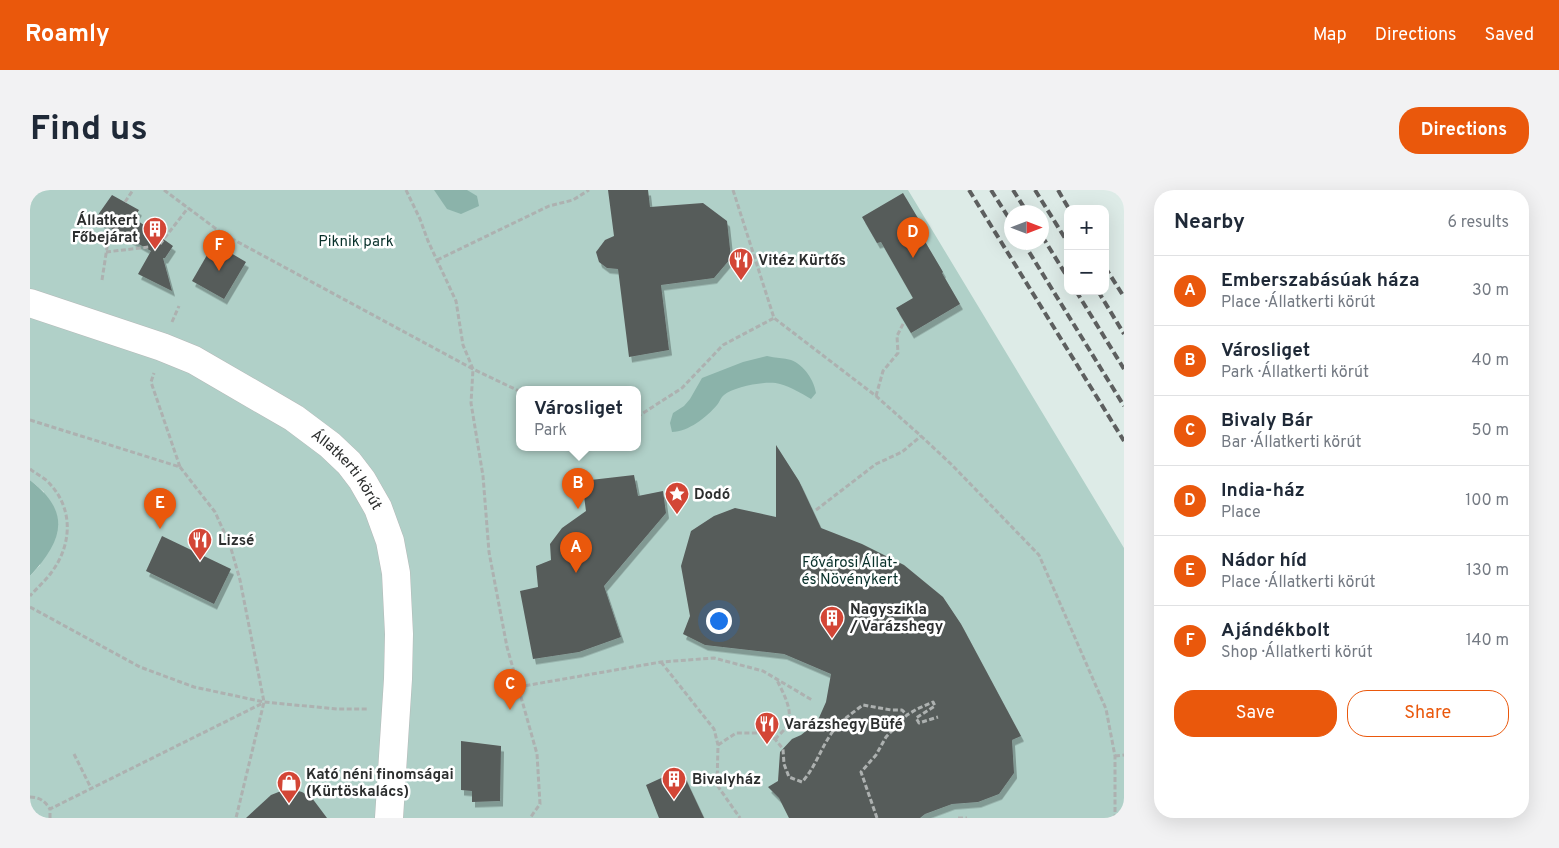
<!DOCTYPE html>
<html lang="en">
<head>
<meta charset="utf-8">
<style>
  :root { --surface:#fff; --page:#f2f2f3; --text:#1f2937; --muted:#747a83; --line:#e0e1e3; --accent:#ea580c }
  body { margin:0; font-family:Overpass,sans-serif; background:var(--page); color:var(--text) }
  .controls { position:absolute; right:15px; top:15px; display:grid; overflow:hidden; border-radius:10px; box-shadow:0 5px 20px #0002 }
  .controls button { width:45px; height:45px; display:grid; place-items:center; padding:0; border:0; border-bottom:1px solid var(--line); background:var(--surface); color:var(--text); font:25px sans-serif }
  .compass { position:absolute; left:974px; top:15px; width:45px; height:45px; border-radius:50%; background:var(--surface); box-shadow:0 5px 20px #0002; rotate:90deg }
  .you { position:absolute; left:688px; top:430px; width:18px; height:18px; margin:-12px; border:4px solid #fff; border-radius:50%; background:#1a73e8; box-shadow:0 0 0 8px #1a73e833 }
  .badge { display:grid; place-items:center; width:32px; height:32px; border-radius:50%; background:var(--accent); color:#fff; font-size:16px; font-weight:700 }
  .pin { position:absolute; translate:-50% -41px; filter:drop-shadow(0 1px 2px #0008) }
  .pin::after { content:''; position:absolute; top:26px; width:18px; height:15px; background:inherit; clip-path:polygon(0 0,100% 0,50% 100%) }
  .popup { position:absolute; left:486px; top:196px; width:125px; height:65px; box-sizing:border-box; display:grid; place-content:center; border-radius:10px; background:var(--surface); filter:drop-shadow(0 1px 4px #0005); font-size:16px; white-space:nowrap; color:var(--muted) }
  .popup b { font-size:19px; color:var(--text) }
  .popup::after { content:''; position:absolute; left:50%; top:100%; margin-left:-10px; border:10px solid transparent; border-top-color:var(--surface) }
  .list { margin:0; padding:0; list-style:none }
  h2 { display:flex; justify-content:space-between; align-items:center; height:65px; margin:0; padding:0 20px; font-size:21px }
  h2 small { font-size:16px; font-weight:400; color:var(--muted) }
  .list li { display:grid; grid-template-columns:32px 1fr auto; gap:15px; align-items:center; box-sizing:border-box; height:70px; padding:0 20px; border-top:1px solid var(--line) }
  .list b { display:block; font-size:19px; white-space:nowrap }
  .list p { margin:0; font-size:16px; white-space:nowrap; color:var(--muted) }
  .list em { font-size:16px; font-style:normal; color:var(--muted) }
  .actions { display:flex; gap:10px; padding:15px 20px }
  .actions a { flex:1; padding:11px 0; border:1px solid var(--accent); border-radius:20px; text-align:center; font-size:18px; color:var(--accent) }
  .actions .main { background:var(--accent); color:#fff }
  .map { position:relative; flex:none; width:1094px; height:628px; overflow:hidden; border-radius:20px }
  header { display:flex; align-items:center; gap:30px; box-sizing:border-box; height:70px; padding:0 25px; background:var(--accent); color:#fff }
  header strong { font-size:24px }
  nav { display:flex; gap:28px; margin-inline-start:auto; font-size:18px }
  .intro { display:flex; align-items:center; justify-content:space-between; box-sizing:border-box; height:120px; padding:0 30px }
  h1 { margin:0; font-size:35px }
  .button { padding:12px 22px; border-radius:20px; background:var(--accent); color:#fff; font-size:18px; font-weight:700 }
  main { display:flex; gap:30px; padding:0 30px }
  aside { flex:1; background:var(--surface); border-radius:20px; box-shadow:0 5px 20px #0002 }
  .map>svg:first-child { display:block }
</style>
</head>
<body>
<header>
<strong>Roamly</strong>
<nav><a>Map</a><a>Directions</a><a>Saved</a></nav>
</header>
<div class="intro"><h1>Find us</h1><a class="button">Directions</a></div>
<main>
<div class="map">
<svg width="1094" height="628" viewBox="0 0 1094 628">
  <defs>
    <filter id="shadow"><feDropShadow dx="3" dy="5.5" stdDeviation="0" flood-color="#0004"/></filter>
  </defs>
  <rect width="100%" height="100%" fill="#f2f7f6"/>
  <path fill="#ddebe7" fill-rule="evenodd" d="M875,0H1094V365ZM1038,19H1075V101H1038ZM982,22H1012V52H982Z"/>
  <path fill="#b0d0c8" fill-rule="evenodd" d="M0,0H878L1094,358V628H0V386L10,375L14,302L0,290ZM489,200H607V258H489Z"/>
  <g fill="#8bb3aa">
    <polygon points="404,0 437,0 447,6 449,16 431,24 417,19"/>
    <path d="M737,166C745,168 754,168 761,170C774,175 784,190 786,203L781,209C771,203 761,197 750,194C737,190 704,197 694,205C690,208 690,212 687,215C677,227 658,242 642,242L640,233L643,223L654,216L660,209L672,188L713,172Z"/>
    <path d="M0,290C42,323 33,350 0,386Z"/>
  </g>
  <g fill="#575b5a" filter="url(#shadow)">
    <polygon points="578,0 618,0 620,17 673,13 697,31 701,68 684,88 631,95 639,160 599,167 588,79 577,78 569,72 566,62 575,50 584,46"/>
    <polygon points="873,3 892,35 887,38 913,82 912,83 930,114 881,143 866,118 883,108 851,52 847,53 832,27"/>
    <polygon points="82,5 109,20 104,28 143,56 135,68 133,68 142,101 108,84 121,61 65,29"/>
    <polygon points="184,53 216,72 194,109 162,91"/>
    <polygon points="746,255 769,291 791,338 832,354 874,375 913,407 931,434 991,546 982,550 984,583 969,604 948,612 922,614 895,624 890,628 759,628 749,608 738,597 748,591 750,562 762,549 771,545 781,537 788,530 796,512 801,484 754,464 675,455 653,444 660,426 651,376 661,341 684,326 705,318 746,327"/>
    <polygon points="604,285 608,306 633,301 636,323 574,396 591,447 549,462 503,469 490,401 508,397 506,376 521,370 520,354 532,338 556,321 552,291"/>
    <polygon points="132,346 201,379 184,414 116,381"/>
    <polygon points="431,551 471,556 470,611 442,612 442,601 431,600"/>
    <polygon points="651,579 674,628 629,628 616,595"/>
    <polygon points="261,599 272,602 282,608 297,628 216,628 241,605 251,601"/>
  </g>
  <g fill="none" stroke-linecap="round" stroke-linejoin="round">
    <defs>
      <g id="minor">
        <path id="s1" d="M0,113L132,157L164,170L264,228L300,255L319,273L332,290L348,318L360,351L366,383L369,444L368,489L359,628"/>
      </g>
    </defs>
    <use href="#minor" stroke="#b5b9b8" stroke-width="29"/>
    <g stroke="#adb1b0" stroke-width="3" stroke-dasharray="5 2.5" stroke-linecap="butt">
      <polyline points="134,0 193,44 443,179 441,213 453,286 459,362 477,457 507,564 510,614 500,628"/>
      <polyline points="376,0 390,29 398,51 426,111 433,155 443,179 489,201"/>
      <polyline points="703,0 744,128 846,206 891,246 922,275 1009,365 1076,519 1085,566 1085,628"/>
      <polyline points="95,12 103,0"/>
      <polyline points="130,54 158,18"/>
      <polyline points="76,62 119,57"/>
      <polyline points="407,70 519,16 543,10 559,0"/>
      <polyline points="72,90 80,38"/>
      <polyline points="142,132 149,116"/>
      <polyline points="846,206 853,181 868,163 867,146 874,132"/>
      <polyline points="607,227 652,198 693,155 744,128"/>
      <polyline points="0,230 150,277 121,192 124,183"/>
      <polyline points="150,277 185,322 200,355 210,390 234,512 206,628"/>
      <path d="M0,279C5,283 11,286 16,290C44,316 43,354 21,383C15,391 7,398 0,406"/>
      <polyline points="786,320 846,274 872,262 891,246"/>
      <polyline points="0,417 110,477 164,497 234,512 307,519 339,519"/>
      <polyline points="631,472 684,539 688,555 687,595 710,628"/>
      <polyline points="488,497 631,472 684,468 733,481 782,510"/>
      <path d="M745,549C749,545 756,539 758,534C763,519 753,503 747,490"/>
      <path d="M688,555L706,543H731L745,549L753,559L754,574L759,587L772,592C785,578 790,560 801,544C809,532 821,524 833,515L861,520H872L877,525"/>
      <polyline points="44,564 61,598"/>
      <polyline points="1085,566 1094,565"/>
      <path d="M0,607C9,607 15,611 20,619"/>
      <polyline points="20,628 20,619 233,513"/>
      <polyline points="847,628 831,582 846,565 856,547 877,525 887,519 903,512 905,516 886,528 889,533 908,527"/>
      <polyline points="928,628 937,628"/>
    </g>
    <use href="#minor" stroke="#fff" stroke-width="28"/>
    <g stroke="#5d5f5f" stroke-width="4" stroke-dasharray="8 4" stroke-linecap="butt">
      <polyline points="939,0 1094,251"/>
      <polyline points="961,0 982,33"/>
      <polyline points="983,0 997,22"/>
      <polyline points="1005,0 1038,53"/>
      <polyline points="1028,0 1039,19"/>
      <polyline points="1012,46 1038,88"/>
      <polyline points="993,52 1094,216"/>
      <polyline points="1075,77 1094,107"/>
      <polyline points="1046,101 1094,179"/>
      <polyline points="1068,101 1094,144"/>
    </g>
  </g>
  <defs>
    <symbol id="building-pin" viewBox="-11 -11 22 30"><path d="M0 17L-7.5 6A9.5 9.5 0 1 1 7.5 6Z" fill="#d34636" stroke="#fff"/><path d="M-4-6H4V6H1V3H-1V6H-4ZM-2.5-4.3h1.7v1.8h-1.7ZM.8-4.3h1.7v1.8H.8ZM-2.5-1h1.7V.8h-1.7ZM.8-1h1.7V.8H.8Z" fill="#fff"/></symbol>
    <symbol id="restaurant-pin" viewBox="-11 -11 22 30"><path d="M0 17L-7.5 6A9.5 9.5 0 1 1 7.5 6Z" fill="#d34636" stroke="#fff"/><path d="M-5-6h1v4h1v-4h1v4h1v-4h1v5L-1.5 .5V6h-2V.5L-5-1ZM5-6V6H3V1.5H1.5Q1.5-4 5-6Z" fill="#fff"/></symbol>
    <symbol id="sight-pin" viewBox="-11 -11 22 30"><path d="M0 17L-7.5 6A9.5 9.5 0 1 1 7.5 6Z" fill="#d34636" stroke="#fff"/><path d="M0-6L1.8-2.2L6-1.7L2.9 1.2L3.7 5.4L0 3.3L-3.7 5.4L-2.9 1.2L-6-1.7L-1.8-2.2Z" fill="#fff"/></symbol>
    <symbol id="shop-pin" viewBox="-11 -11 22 30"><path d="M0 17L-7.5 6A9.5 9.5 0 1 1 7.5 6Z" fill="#d34636" stroke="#fff"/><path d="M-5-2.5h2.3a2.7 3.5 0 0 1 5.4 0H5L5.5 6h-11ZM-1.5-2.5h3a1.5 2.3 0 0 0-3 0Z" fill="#fff"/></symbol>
  </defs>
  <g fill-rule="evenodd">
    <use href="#building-pin" x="111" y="25" width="28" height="38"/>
    <use href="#restaurant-pin" x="697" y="56" width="28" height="38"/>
    <use href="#sight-pin" x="633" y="290" width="28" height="38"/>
    <use href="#restaurant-pin" x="156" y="336" width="28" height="38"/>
    <use href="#building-pin" x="788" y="414" width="28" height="38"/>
    <use href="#restaurant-pin" x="723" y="520" width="28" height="38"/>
    <use href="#building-pin" x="630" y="575" width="28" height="38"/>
    <use href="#shop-pin" x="245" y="579" width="28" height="38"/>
  </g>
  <g text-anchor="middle" stroke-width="5" stroke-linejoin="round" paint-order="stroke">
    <g font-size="15" font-weight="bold" fill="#2c2e2e" stroke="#fff" text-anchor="start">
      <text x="108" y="35" text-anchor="end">Állatkert<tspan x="108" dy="17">Főbejárat</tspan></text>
      <text x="728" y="75">Vitéz Kürtős</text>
      <text x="664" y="309">Dodó</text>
      <text x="188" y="355">Lizsé</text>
      <text x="820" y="424">Nagyszikla<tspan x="820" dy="17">/ Varázshegy</tspan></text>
      <text x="754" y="539">Varázshegy Büfé</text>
      <text x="276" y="589">Kató néni finomságai<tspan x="276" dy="17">(Kürtöskalács)</tspan></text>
      <text x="662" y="594">Bivalyház</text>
    </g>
    <g font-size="15" fill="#09312b" stroke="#fff">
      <text x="326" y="56">Piknik park</text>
      <text x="820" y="377">Fővárosi Állat-<tspan x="820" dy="17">és Növénykert</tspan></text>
    </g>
    <g font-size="15" fill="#2c2e2e" stroke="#fff">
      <text dy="5" stroke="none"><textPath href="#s1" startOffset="364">Állatkerti körút</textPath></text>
    </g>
  </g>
</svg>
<div class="controls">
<button>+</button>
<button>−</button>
</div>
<svg class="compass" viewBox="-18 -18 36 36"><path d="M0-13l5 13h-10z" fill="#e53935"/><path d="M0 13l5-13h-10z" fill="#747a83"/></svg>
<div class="you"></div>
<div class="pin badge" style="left:546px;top:383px">A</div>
<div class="pin badge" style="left:548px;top:319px">B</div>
<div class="popup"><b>Városliget</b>Park</div>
<div class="pin badge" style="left:480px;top:520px">C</div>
<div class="pin badge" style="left:883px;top:68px">D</div>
<div class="pin badge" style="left:130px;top:339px">E</div>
<div class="pin badge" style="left:189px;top:81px">F</div>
</div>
<aside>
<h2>Nearby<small>6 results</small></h2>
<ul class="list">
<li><span class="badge">A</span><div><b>Emberszabásúak háza</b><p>Place · Állatkerti körút</p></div><em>30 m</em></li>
<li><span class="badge">B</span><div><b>Városliget</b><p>Park · Állatkerti körút</p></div><em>40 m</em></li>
<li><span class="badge">C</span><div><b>Bivaly Bár</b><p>Bar · Állatkerti körút</p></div><em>50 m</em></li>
<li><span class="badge">D</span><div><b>India-ház</b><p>Place</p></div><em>100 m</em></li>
<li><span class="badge">E</span><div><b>Nádor híd</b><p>Place · Állatkerti körút</p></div><em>130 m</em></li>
<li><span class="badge">F</span><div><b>Ajándékbolt</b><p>Shop · Állatkerti körút</p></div><em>140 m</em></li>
</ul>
<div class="actions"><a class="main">Save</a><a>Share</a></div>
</aside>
</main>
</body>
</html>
